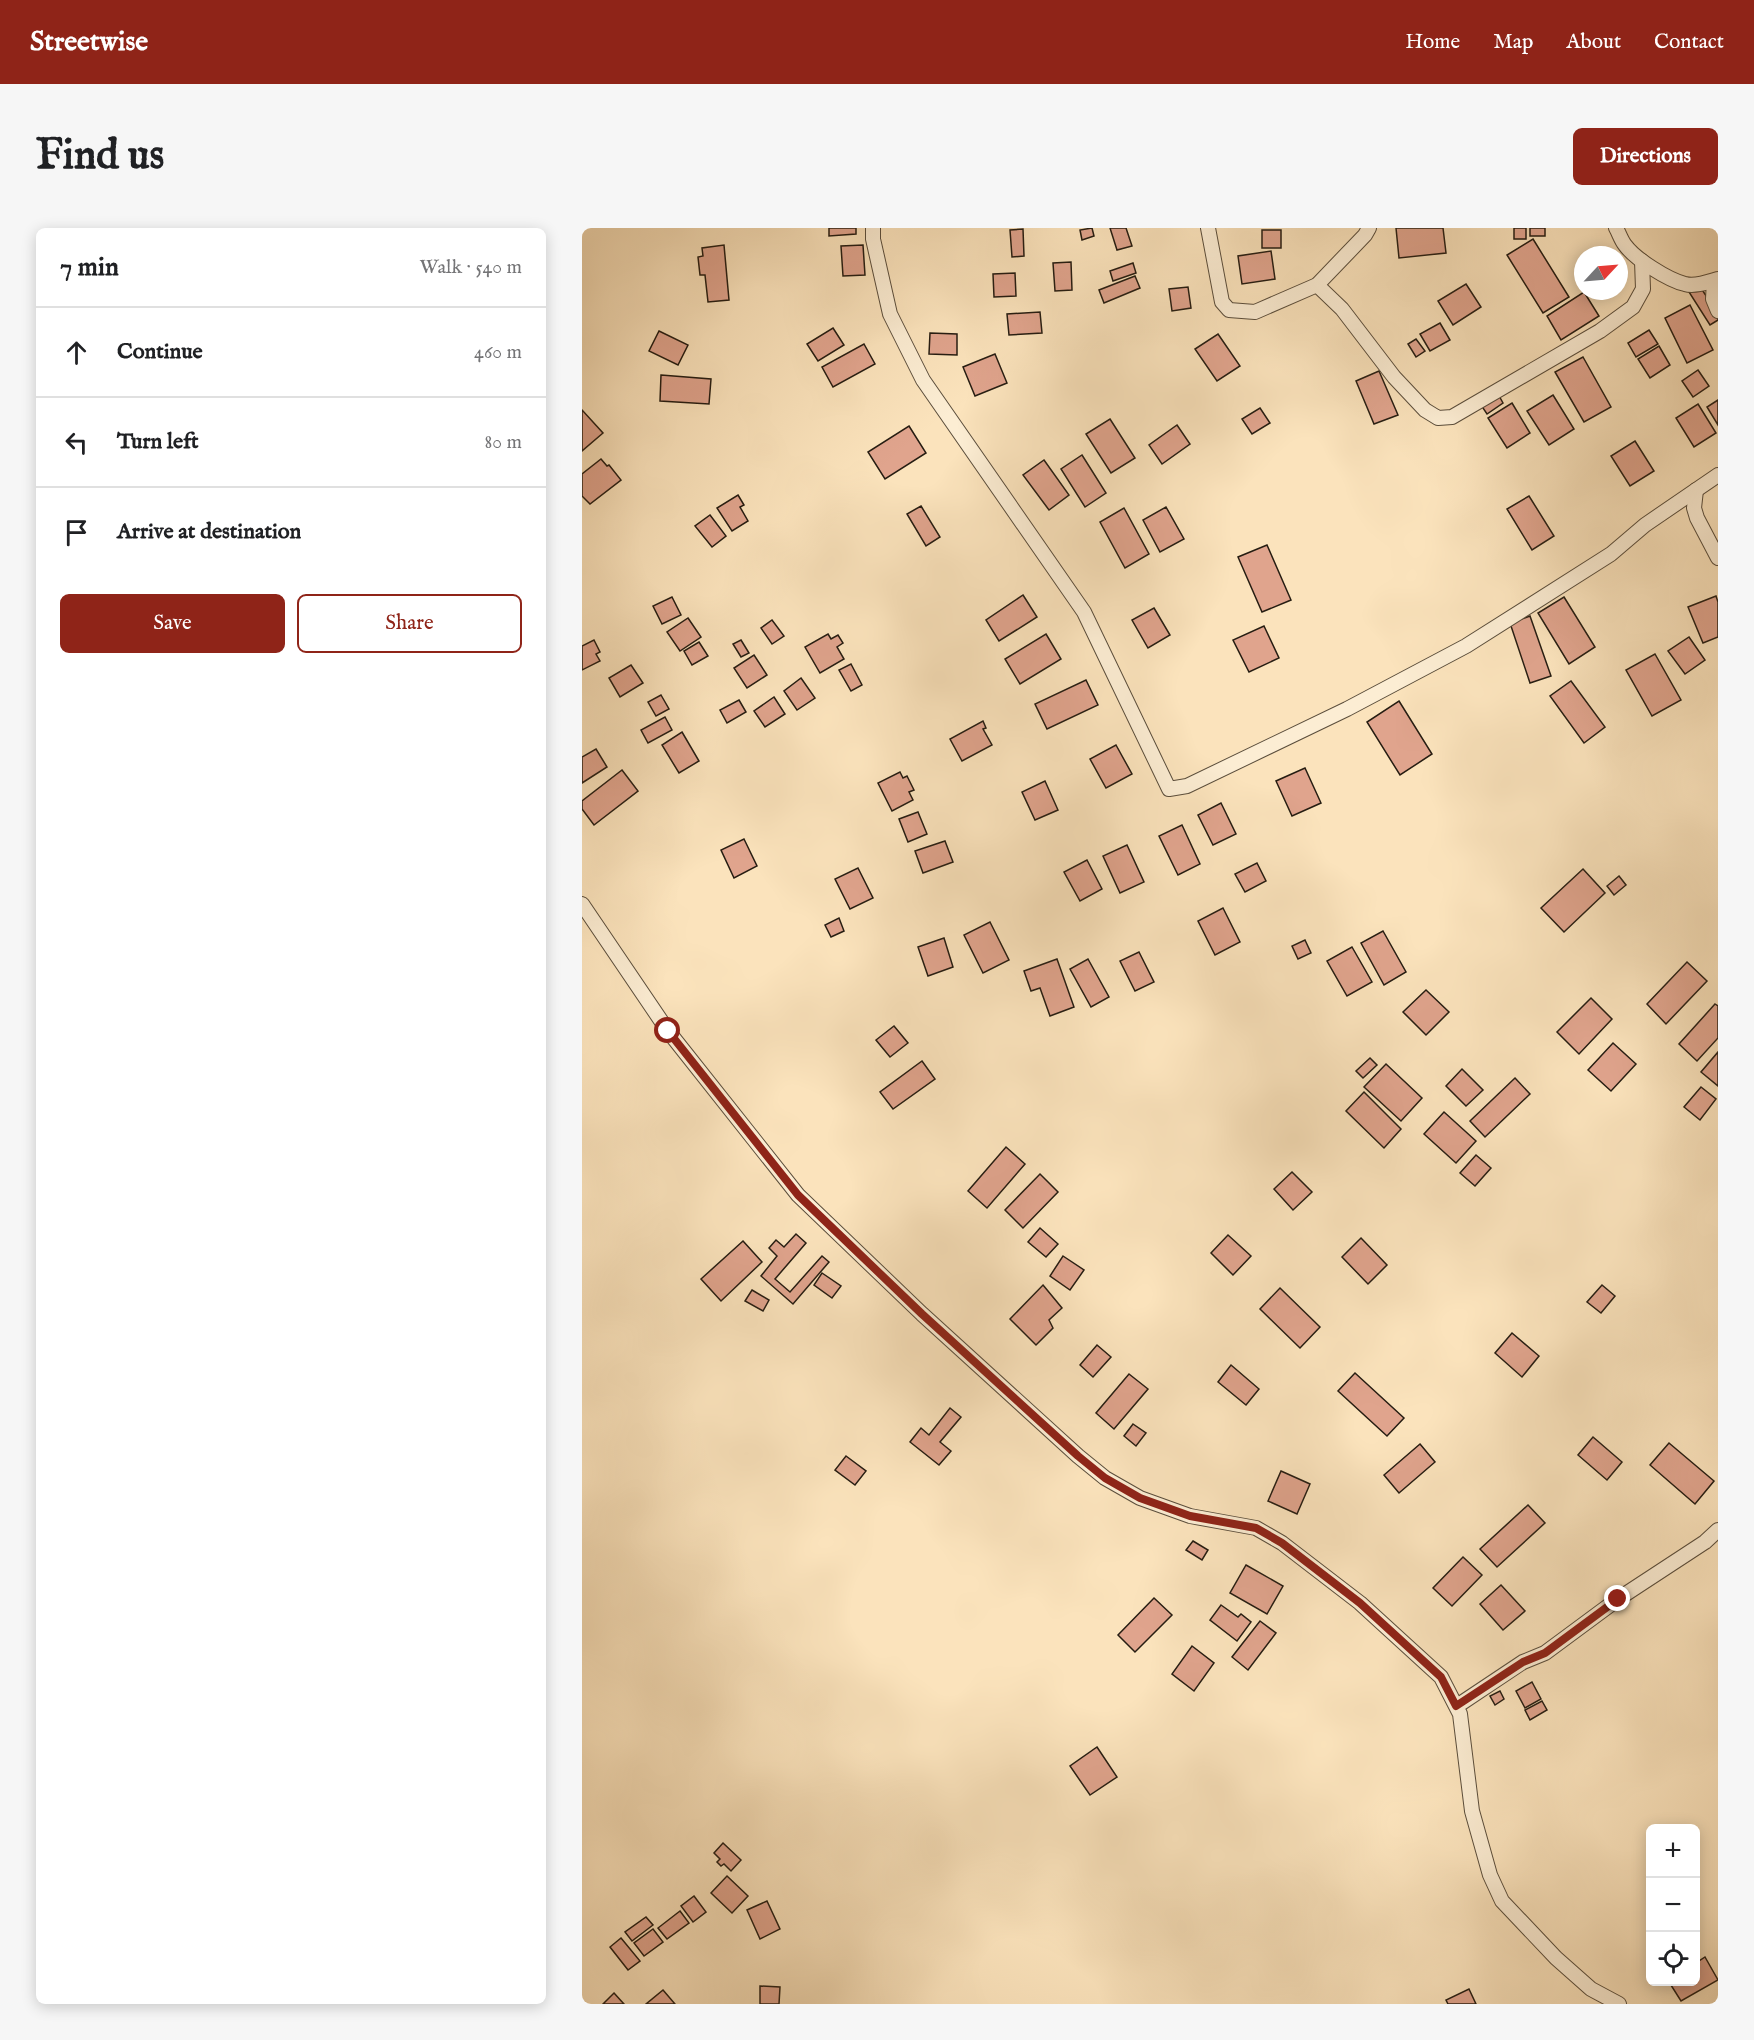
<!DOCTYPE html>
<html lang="en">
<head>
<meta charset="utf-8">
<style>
  :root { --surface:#fff; --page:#f6f6f6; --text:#202124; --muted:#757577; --line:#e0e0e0; --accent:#8f2418 }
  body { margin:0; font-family:"IM FELL English",serif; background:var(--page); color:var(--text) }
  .controls { position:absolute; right:18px; bottom:18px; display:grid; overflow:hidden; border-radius:9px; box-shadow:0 3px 15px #0003 }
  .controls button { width:54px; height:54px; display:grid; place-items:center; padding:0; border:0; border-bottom:2px solid var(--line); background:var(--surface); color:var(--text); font:30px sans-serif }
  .compass { position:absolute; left:992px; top:18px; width:54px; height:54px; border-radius:50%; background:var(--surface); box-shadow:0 3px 15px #0003; rotate:64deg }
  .stop { position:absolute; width:18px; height:18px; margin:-14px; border:4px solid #8f2418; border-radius:50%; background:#fff }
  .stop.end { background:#8f2418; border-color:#fff; box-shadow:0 2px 6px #0008 }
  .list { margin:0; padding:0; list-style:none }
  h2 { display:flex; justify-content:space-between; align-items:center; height:78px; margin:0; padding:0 24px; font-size:26px }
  h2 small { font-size:20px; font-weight:400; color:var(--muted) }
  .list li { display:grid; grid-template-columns:39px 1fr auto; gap:18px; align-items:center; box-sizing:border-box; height:90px; padding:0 24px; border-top:2px solid var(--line) }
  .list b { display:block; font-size:22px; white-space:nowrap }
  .list em { font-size:20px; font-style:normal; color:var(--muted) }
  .actions { display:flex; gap:12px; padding:18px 24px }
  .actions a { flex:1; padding:14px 0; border:2px solid var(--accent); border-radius:9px; text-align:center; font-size:21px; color:var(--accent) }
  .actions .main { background:var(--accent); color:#fff }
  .icon { flex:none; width:33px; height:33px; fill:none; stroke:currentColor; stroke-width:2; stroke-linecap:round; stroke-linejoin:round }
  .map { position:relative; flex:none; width:1136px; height:1776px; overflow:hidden; border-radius:9px }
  header { display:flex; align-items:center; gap:36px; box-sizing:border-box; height:84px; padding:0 30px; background:var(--accent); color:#fff }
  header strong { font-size:28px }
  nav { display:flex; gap:33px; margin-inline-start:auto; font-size:21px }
  .intro { display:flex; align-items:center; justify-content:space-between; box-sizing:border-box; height:144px; padding:0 36px }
  h1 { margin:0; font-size:42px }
  .button { padding:15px 27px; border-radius:9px; background:var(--accent); color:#fff; font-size:21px; font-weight:700 }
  main { display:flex; gap:36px; padding:0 36px }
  aside { flex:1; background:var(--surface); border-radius:9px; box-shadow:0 3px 15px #0003 }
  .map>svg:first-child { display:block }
</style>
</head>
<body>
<header>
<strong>Streetwise</strong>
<nav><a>Home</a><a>Map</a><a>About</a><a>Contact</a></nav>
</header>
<div class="intro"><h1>Find us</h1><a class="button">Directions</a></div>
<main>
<aside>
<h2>7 min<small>Walk · 540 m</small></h2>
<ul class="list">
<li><svg class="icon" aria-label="ahead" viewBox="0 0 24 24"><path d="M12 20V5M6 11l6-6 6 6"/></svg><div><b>Continue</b></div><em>460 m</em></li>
<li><svg class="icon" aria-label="left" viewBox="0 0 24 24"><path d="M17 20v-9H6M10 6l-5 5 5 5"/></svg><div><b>Turn left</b></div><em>80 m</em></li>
<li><svg class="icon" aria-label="arrive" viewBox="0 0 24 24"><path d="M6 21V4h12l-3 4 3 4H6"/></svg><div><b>Arrive at destination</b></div></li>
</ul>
<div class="actions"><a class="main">Save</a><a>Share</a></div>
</aside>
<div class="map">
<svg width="1136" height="1776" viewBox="0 0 1136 1776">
  <rect width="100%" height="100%" fill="#fbe3bc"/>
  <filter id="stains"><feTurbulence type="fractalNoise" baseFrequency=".00333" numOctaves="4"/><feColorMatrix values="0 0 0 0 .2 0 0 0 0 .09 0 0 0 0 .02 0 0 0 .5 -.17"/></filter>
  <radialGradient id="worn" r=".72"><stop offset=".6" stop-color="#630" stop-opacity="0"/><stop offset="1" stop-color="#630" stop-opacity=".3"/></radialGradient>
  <g fill="#e0a48d" stroke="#261d12" stroke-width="1.5">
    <polygon points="247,0 274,0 274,6 247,8"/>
    <polygon points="510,0 512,8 500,12 498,2"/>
    <polygon points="528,0 544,0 550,18 535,22"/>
    <polygon points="814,0 861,0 864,25 817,30"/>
    <rect x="932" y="0" width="12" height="11"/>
    <rect x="948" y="0" width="15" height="8"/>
    <polygon points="441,1 442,28 430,29 428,2"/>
    <rect x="680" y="2" width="19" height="18"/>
    <polygon points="951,11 987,69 961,85 925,27"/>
    <polygon points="142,17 147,72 126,74 123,47 118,47 116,29 121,28 120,20"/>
    <polygon points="281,17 283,47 261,48 259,18"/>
    <polygon points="689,23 693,51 660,56 656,28"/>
    <polygon points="489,34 490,62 473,63 471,35"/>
    <polygon points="551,35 554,45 531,53 528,43"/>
    <polygon points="433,45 434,68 412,69 411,46"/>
    <polygon points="553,48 558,60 522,75 517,62"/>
    <polygon points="884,56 899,79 871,97 856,73"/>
    <polygon points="1117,57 1136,86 1136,92 1128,97 1107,64"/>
    <polygon points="606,59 609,80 590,83 587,61"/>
    <polygon points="1002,64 1017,88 979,112 965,88"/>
    <polygon points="1108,77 1131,122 1105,135 1083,90"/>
    <polygon points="458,84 460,105 427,107 425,86"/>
    <polygon points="858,95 868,112 848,123 838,106"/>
    <polygon points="251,100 262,117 236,133 225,116"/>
    <polygon points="1067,102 1076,116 1054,129 1046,115"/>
    <polygon points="77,103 106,117 96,137 67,123"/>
    <polygon points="348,105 375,106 375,127 347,126"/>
    <polygon points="636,106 658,138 635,153 613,121"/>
    <polygon points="834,111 843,123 834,129 826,116"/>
    <polygon points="282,116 293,136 251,159 240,139"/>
    <polygon points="1077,118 1088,137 1068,150 1056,131"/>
    <polygon points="413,126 425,155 393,168 381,139"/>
    <polygon points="1001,129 1029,179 1002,194 973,144"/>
    <polygon points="1116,142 1127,158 1111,169 1100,153"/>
    <polygon points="797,143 816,187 792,196 774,153"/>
    <polygon points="79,147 129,151 127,176 78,173"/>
    <polygon points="916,166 921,175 905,186 899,177"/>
    <polygon points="971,167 992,201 967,217 945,183"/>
    <polygon points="1136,172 1136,197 1125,179"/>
    <polygon points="930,175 948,205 925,220 906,190"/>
    <polygon points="1116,176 1134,205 1112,219 1094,190"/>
    <polygon points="678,180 688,195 670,206 660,191"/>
    <polygon points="0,182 21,205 0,223"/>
    <polygon points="528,191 553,230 529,245 504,206"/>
    <polygon points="595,197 608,216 580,236 567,217"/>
    <polygon points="327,198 344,225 303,251 286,224"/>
    <polygon points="1053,213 1072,243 1048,258 1029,228"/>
    <polygon points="500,227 524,265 503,279 479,241"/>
    <polygon points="19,231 25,238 27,237 39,252 8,276 0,268 0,246"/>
    <polygon points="462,232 487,267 467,282 441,247"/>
    <polygon points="156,267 162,277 158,279 166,293 150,303 135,280"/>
    <polygon points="947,268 972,308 950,322 925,281"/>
    <polygon points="339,278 358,309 344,318 325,286"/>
    <polygon points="584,279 602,311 578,324 561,292"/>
    <polygon points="542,280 567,326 543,340 518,294"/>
    <polygon points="128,287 144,308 130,319 113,298"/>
    <polygon points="685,317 709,372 680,384 656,329"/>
    <polygon points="441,367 455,389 417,413 404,392"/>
    <polygon points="1134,368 1136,374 1136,409 1121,415 1106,379"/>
    <polygon points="90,369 99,387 80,396 71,378"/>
    <polygon points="982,369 1013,419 987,436 956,385"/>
    <polygon points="572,380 588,407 566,420 550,392"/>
    <polygon points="948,388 969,448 948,455 928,395"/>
    <polygon points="106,390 119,409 98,423 85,404"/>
    <polygon points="190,392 202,408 190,416 179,400"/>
    <polygon points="682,398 697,430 667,444 651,412"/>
    <polygon points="246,406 249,411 256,407 261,415 255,419 262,431 238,445 223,419"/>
    <polygon points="464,406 479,431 438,456 423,431"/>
    <polygon points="1107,409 1123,432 1103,446 1086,423"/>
    <polygon points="12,412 18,424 14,426 18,433 0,442 0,418"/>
    <polygon points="159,412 167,425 159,429 151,416"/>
    <polygon points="117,414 126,428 110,437 102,423"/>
    <polygon points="1073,426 1099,472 1070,488 1044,442"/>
    <polygon points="172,427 185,447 165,460 152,440"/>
    <polygon points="269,436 280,457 269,463 257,442"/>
    <polygon points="49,437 61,455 38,469 27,450"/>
    <polygon points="219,450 233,470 215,482 202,463"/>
    <polygon points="504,452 516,477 465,501 453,476"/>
    <polygon points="989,453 1023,499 1002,515 968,468"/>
    <polygon points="79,467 87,481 74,488 66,474"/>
    <polygon points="192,469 203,486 183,499 172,483"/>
    <polygon points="157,472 164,484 145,495 138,482"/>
    <polygon points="817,473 850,526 818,547 785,494"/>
    <polygon points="83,489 90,502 66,515 59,502"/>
    <polygon points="401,493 404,500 401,501 410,517 380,533 368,511"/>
    <polygon points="100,504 117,533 97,545 80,517"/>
    <polygon points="534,517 550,546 524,560 508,531"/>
    <polygon points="14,521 25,539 0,555 0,529"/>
    <polygon points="723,540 739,575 710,588 694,553"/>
    <polygon points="40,542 56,563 12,597 0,581 0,573"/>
    <polygon points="318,544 321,550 325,548 332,562 327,564 331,572 310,583 296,555"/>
    <polygon points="463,553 476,582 453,592 440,564"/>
    <polygon points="639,575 654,606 631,617 616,587"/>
    <polygon points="336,584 345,606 326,614 317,591"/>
    <polygon points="600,597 618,636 596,647 577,608"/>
    <polygon points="162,611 175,638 152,650 139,622"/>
    <polygon points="363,613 371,634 341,645 333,623"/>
    <polygon points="545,617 562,654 538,665 521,628"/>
    <polygon points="505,632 520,661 498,673 482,644"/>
    <polygon points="675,635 684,653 663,664 653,646"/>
    <polygon points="276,640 291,670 268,681 253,651"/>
    <polygon points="1001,641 1023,665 982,704 959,680"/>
    <polygon points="1037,648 1044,657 1032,667 1025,658"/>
    <polygon points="641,680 658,714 633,727 616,693"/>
    <polygon points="257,690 262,703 249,709 243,697"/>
    <polygon points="408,694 427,732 401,745 382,707"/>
    <polygon points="801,703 824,744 802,757 779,715"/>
    <polygon points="362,710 371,739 346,748 336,719"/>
    <polygon points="723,712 729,725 716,731 710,718"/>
    <polygon points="770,719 790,754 765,768 745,733"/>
    <polygon points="557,724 572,754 553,763 538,733"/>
    <polygon points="475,731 492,779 468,788 458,760 449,763 442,743"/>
    <polygon points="506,731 527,769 509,779 488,741"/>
    <polygon points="1105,734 1125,753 1084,796 1065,776"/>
    <polygon points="844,762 867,784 844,807 821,784"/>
    <polygon points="1009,770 1030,791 997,826 975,804"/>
    <polygon points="1133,776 1136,778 1136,810 1115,833 1097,816"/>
    <polygon points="312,798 326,815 308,829 294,812"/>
    <polygon points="1031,815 1054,836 1029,863 1006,842"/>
    <polygon points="1136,824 1136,858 1119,844"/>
    <polygon points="788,830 795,837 781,850 774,843"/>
    <polygon points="340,833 353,851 311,881 298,864"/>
    <polygon points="804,836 840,870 819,893 782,859"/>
    <polygon points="880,841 901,862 884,878 864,858"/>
    <polygon points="933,850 948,866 903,909 888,893"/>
    <polygon points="1119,859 1134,871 1118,892 1102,879"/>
    <polygon points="782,864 819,901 802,920 764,883"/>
    <polygon points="862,884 894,913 874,935 842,906"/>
    <polygon points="424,919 443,936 405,980 386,963"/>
    <polygon points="894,927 909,940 893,958 878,945"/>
    <polygon points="710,944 730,964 711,982 692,961"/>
    <polygon points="458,946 476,964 441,1000 423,982"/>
    <polygon points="458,1000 476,1016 464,1029 446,1014"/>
    <polygon points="214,1006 224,1015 193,1051 208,1064 240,1028 247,1034 211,1076 179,1048 195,1028 187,1020 194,1012 202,1019"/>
    <polygon points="646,1007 669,1028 651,1047 629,1025"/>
    <polygon points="779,1010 805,1037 786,1056 760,1029"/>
    <polygon points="161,1013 180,1034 139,1073 119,1051"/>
    <polygon points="481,1028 502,1042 488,1062 468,1048"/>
    <polygon points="240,1045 259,1058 250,1070 232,1057"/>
    <polygon points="461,1057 480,1080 467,1092 471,1100 454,1117 428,1091"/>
    <polygon points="1020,1057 1033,1068 1019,1085 1005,1074"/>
    <polygon points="698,1060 738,1099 718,1120 678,1081"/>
    <polygon points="170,1062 187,1072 181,1083 163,1073"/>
    <polygon points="930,1105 957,1128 940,1149 913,1125"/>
    <polygon points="515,1117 529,1129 511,1149 498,1137"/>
    <polygon points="649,1137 677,1161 664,1177 636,1154"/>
    <polygon points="773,1145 822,1190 805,1208 756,1163"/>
    <polygon points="547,1146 566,1161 532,1201 514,1185"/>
    <polygon points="368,1180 379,1189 358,1214 369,1223 357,1237 328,1214 339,1200 347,1207"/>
    <polygon points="551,1196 564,1205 554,1218 542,1208"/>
    <polygon points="1011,1209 1040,1234 1025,1252 996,1227"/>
    <polygon points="1087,1215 1132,1253 1113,1276 1068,1237"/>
    <polygon points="838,1216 853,1234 817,1265 802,1247"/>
    <polygon points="264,1228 284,1243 273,1257 253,1242"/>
    <polygon points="699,1243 728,1256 715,1286 686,1273"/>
    <polygon points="946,1277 963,1295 915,1339 898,1321"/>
    <polygon points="611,1313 626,1322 620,1332 604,1322"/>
    <polygon points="881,1329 900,1347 870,1378 851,1360"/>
    <polygon points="664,1337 701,1358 685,1386 648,1365"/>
    <polygon points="919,1357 943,1383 921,1402 898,1376"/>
    <polygon points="572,1370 590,1387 553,1424 536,1407"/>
    <polygon points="639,1377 656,1389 659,1386 669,1394 655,1413 628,1392"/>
    <polygon points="678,1393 694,1405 666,1442 650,1429"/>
    <polygon points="610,1418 632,1435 612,1463 590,1446"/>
    <polygon points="950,1454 959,1471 943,1480 934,1463"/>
    <polygon points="918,1463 922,1471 913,1477 908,1468"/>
    <polygon points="960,1473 965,1482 948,1492 943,1482"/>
    <polygon points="515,1519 535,1549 508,1567 488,1538"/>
    <polygon points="141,1615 159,1632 149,1643 142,1636 139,1638 135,1634 138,1631 132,1625"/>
    <polygon points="145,1648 166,1668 150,1685 129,1665"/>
    <polygon points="112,1668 124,1684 111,1694 99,1678"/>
    <polygon points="185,1673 198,1701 178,1711 165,1682"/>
    <polygon points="98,1683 107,1695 85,1711 76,1700"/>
    <polygon points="64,1689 71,1697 50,1713 43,1704"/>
    <polygon points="71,1701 81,1714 62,1728 52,1715"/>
    <polygon points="39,1710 58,1733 46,1742 28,1719"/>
    <polygon points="1123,1729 1136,1752 1099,1773 1087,1754 1114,1754 1114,1735"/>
    <polygon points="178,1758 198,1759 197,1776 178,1776"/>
    <polygon points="887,1761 894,1776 866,1776 864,1772"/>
    <polygon points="81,1762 93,1776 64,1776"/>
    <polygon points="32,1765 42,1776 21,1776"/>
  </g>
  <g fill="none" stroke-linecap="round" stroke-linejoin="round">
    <defs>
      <g id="minor">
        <polyline points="291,0 291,11 308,86 341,152 502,384 587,561 605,558 765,481 884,418 1029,326 1063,297 1136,247"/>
        <polyline points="626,0 640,74 647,82 673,84 735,57 783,7 787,0"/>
        <path d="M1034,0C1037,5 1039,12 1043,17C1053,31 1086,52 1103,56C1113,59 1126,54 1136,51"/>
        <polyline points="1132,53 1131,71 1136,83"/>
        <polyline points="735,57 760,81 812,149 843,182 856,190 870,189 1018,103 1051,79 1061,61 1060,33"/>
        <polyline points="1114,262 1112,280 1115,290 1136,330"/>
        <polyline points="0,676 86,803 216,967 340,1086 496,1228 523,1250 558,1270 608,1288 674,1300 700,1315 778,1375 859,1449 878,1486 890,1583 908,1647 920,1673 974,1730 1009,1761 1037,1776"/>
        <polyline points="875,1478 941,1434 963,1425 1036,1371 1123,1314 1136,1302"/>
      </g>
    </defs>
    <use href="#minor" stroke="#5b4e3c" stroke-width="16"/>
    <use href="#minor" stroke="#fcedd3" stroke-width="14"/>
  </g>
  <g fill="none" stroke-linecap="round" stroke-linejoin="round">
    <polyline stroke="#8f2418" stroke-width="8" points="86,803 216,967 340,1086 496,1228 523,1250 558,1270 608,1288 674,1300 700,1315 778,1375 859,1449 874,1478 941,1434 963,1425 1036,1371"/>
  </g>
  <rect width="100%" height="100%" filter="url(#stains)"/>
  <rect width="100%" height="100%" fill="url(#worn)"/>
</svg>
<div class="controls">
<button>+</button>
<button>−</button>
<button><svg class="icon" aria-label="locate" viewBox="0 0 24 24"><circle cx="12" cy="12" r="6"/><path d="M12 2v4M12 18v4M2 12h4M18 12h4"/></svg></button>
</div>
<svg class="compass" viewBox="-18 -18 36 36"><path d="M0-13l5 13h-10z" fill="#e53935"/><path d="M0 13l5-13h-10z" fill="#757577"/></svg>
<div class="stop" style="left:86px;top:803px"></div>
<div class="stop end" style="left:1036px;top:1371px"></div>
</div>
</main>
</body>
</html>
